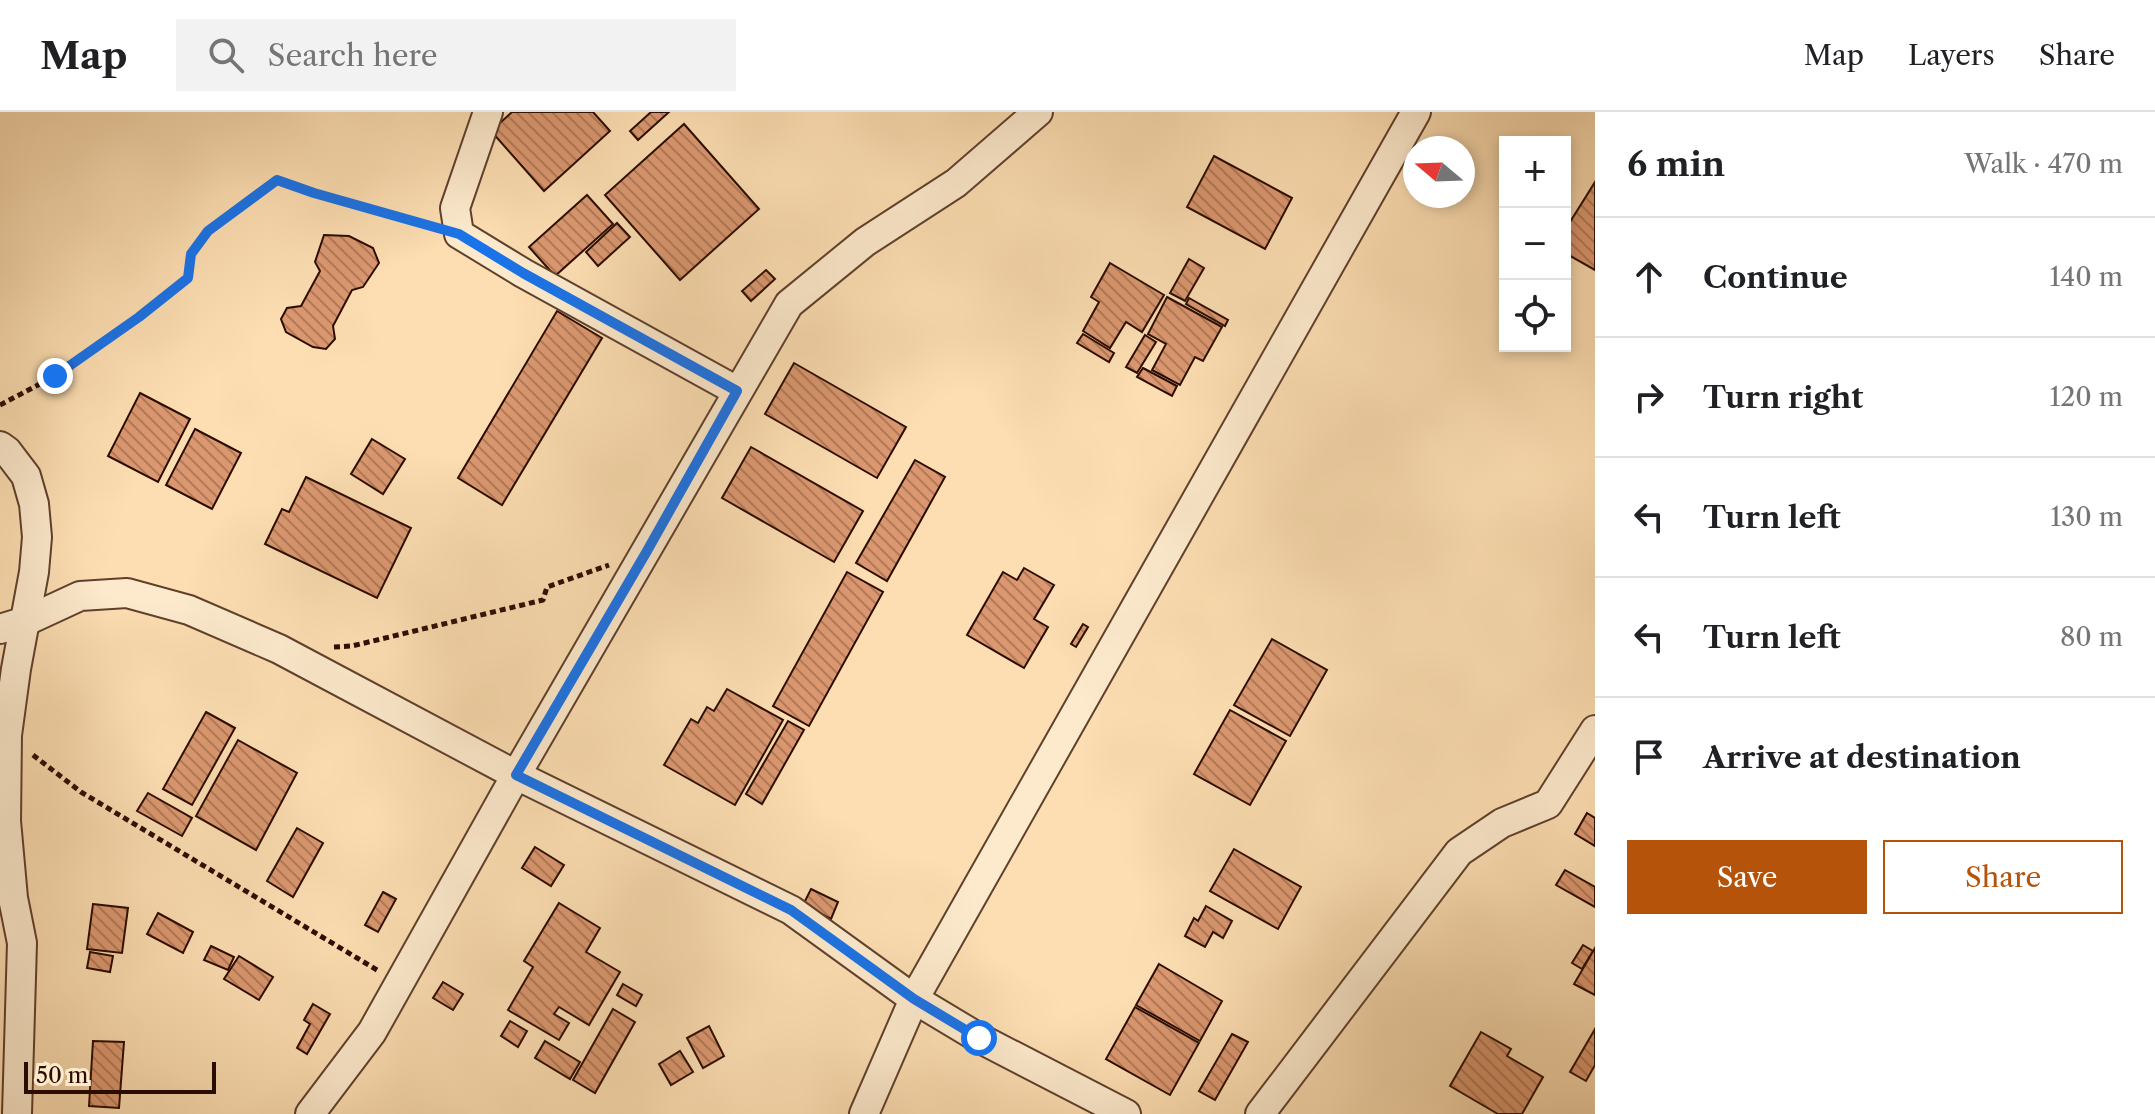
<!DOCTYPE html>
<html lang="en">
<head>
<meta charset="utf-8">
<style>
  :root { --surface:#fff; --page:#f2f2f2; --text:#202124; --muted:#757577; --line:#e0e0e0; --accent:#b45309 }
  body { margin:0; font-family:"Libre Caslon Text",serif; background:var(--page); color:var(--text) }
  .controls { position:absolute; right:24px; top:24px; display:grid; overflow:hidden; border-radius:0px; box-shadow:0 4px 12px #0003 }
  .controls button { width:72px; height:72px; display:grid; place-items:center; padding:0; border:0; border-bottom:2px solid var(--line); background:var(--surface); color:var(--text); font:40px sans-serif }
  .compass { position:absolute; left:1403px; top:24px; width:72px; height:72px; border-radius:50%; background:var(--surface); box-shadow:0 4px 12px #0003; rotate:289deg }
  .scale { position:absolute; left:24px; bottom:20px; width:192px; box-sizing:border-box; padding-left:8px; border:4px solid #2b0c00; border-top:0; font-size:22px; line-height:28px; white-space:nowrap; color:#2b0c00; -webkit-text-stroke:6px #fdeacd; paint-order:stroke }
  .stop { position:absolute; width:24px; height:24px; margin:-18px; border:6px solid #1a73e8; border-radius:50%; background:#fff }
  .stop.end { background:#1a73e8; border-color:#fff; box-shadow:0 2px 8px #0008 }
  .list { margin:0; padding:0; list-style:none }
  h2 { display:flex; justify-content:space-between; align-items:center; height:104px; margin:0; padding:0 32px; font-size:34px }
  h2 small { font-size:26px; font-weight:400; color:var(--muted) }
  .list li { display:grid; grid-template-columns:52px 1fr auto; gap:24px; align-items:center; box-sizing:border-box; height:120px; padding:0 32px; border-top:2px solid var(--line) }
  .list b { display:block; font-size:30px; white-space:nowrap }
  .list em { font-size:26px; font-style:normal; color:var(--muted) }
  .actions { display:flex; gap:16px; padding:24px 32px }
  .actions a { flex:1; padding:18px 0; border:2px solid var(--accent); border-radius:0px; text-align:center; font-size:28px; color:var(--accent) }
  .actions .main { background:var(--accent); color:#fff }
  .icon { flex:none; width:44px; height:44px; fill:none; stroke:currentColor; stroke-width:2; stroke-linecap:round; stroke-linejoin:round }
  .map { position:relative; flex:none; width:1595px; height:1002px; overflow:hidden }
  header { display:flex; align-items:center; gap:48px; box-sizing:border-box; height:112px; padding:0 40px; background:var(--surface); border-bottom:2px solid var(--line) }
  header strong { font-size:38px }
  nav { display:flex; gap:44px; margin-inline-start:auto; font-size:28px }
  .search { width:560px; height:72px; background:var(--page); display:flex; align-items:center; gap:20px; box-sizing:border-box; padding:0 28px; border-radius:0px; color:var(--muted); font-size:30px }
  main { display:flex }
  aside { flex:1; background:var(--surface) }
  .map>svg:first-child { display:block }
</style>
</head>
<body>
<header>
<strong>Map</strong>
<div class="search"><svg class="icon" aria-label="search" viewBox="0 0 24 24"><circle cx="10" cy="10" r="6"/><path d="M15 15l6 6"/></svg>Search here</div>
<nav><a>Map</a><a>Layers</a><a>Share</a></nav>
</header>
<main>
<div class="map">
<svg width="1595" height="1002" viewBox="0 0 1595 1002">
  <defs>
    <pattern id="building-back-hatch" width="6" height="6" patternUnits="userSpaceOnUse" patternTransform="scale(2)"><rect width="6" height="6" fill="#db9870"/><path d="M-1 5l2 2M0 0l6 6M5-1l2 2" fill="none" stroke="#b27a5a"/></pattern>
  </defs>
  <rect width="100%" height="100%" fill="#fcdeb2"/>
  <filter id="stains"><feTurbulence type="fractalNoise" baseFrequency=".0025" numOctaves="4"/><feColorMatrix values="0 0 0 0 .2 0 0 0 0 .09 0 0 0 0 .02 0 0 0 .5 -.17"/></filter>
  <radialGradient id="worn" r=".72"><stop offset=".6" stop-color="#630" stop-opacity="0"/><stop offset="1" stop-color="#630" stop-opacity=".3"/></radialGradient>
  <g fill="url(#building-back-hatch)" stroke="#2b0c00" stroke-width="2">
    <polygon points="512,0 593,0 610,19 544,79 491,19"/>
    <polygon points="651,0 669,0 638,28 630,19"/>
    <polygon points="684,12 759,97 680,168 605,83"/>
    <polygon points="1214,44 1292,86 1265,137 1187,95"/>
    <polygon points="1595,70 1595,158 1565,141 1565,118"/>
    <polygon points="587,83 613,112 555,164 529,135"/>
    <polygon points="617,111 630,125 598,154 586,140"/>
    <polygon points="324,123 349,124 373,136 379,151 363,175 352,178 333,214 335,227 326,237 313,235 286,220 281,207 287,196 301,194 320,159 315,150"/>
    <polygon points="1189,147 1204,156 1185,189 1170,181"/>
    <polygon points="1110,151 1164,183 1142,220 1126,210 1110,236 1083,219 1099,190 1091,185"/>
    <polygon points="766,158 775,167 751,189 742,179"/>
    <polygon points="1167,185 1222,215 1203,249 1195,245 1180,273 1152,258 1166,232 1148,222"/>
    <polygon points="1189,186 1228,208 1225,214 1186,192"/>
    <polygon points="557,199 602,226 502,393 458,366"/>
    <polygon points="1083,222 1114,241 1109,250 1077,231"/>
    <polygon points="1145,223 1156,230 1137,261 1126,255"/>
    <polygon points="794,251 906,315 877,366 765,302"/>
    <polygon points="1143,256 1177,274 1172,284 1137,265"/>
    <polygon points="140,281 190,307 158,370 108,344"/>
    <polygon points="195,317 241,341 212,397 166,373"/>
    <polygon points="372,327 405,347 383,382 351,362"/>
    <polygon points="751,335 863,399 834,450 722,386"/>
    <polygon points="915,348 945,365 887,469 856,451"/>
    <polygon points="306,365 411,416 377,486 265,432 282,397 289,400"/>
    <polygon points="1024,456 1054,473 1034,507 1048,515 1024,556 967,523 1003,460 1017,468"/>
    <polygon points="847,460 883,480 809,614 773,594"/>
    <polygon points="1083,512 1088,515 1076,535 1071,532"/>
    <polygon points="1272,527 1327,558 1290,624 1234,593"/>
    <polygon points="727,577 783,608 735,693 664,653 691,607 698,611 707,595 714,599"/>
    <polygon points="1230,598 1286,629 1250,693 1194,662"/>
    <polygon points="206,600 235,616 192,693 163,677"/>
    <polygon points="788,609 804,618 762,692 746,682"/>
    <polygon points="238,628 297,661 256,738 196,704"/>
    <polygon points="148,681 192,706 182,724 137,699"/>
    <polygon points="1587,701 1595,706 1595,734 1575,722"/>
    <polygon points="297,716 323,731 293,785 267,769"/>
    <polygon points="535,735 564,753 551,774 522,756"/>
    <polygon points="1234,737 1301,775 1278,817 1210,779"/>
    <polygon points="1565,758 1595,775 1595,795 1556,773"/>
    <polygon points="811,777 838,790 831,807 803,793"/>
    <polygon points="383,780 396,787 378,820 365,813"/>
    <polygon points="559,791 600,816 586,840 620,860 589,913 559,895 554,902 569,911 559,928 508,898 533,855 524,849"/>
    <polygon points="93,792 128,796 122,841 87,837"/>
    <polygon points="1206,794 1232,809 1223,826 1213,820 1205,835 1185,824 1194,806 1198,809"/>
    <polygon points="158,801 193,820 183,841 147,822"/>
    <polygon points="1583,833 1593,839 1582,857 1572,851"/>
    <polygon points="211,834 234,845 228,858 204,848"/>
    <polygon points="1595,836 1595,883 1574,872"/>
    <polygon points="90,840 113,844 110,860 87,856"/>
    <polygon points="239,844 273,865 259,888 224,867"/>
    <polygon points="1159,852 1222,889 1200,929 1136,893"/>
    <polygon points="443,870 463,882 453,898 433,886"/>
    <polygon points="623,872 642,883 636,894 617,883"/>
    <polygon points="313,892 330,902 307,942 297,936 310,912 304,908"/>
    <polygon points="1135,895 1199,931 1170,983 1106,947"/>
    <polygon points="613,897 635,910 595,981 573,968"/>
    <polygon points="510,909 527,919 518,935 501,924"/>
    <polygon points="709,914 724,944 703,956 687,926"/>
    <polygon points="1595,917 1595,953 1586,969 1570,960"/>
    <polygon points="1481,920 1511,937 1507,944 1543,965 1522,1002 1498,1002 1450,974"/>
    <polygon points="1232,922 1248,930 1215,988 1199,979"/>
    <polygon points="93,929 124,930 119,996 89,994"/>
    <polygon points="545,929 580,950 570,967 535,946"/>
    <polygon points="680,939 693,960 671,973 659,952"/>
  </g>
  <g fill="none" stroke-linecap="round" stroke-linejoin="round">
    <defs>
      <g id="street">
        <polyline points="488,0 455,96 459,122 523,161 737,279"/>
        <polyline points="0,334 7,339 26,364 34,392 37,425 34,460 16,557 7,623 6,709 13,786 22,831 17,1002"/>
        <polyline points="0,517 26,509 80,484 127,481 189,498 279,537 516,663 791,798 914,887 979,926 1126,1002"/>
        <polyline points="310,1002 372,920 516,663 789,192 865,130 956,71 1038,0"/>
        <polyline points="864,1002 914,887 1416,0"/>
        <polyline points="1260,1002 1459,740 1502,711 1548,692 1595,618"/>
      </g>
    </defs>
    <use href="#street" stroke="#5f402c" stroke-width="32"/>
    <g stroke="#2b0c00" stroke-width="5" stroke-dasharray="6 4" stroke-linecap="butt">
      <polyline points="0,293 55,264 139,205 188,166 191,142 208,119 277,68 314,81 435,115"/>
      <polyline points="334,535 352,534 543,488 547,475 609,453"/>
      <polyline points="33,643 81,680 377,858"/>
    </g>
    <use href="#street" stroke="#fdeacd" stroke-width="28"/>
  </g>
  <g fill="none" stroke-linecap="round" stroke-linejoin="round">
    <polyline stroke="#1a73e8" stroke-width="10" points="55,264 139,205 188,166 191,142 208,119 277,68 314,81 459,122 523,161 737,279 647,439 516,663 791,798 914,887 979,926"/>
  </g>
  <rect width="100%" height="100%" filter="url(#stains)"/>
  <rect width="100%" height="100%" fill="url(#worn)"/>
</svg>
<div class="controls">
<button>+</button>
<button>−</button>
<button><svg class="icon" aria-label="locate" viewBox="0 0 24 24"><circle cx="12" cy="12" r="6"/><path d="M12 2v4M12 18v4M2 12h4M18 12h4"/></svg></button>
</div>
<svg class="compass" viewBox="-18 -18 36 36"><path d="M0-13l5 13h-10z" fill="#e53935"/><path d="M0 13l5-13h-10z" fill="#757577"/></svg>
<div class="scale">50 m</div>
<div class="stop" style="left:979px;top:926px"></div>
<div class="stop end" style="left:55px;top:264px"></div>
</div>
<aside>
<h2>6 min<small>Walk · 470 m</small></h2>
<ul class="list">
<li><svg class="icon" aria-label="ahead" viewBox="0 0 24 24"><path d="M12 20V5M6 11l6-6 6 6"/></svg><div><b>Continue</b></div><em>140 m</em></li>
<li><svg class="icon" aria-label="right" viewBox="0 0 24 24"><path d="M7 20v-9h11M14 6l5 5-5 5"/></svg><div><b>Turn right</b></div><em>120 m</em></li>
<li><svg class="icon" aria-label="left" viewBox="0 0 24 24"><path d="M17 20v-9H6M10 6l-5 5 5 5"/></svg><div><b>Turn left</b></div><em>130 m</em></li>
<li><svg class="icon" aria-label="left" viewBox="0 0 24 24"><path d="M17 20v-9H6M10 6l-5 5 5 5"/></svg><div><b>Turn left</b></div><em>80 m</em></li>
<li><svg class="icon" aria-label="arrive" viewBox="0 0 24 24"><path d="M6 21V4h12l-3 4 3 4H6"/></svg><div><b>Arrive at destination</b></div></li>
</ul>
<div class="actions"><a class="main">Save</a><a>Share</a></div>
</aside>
</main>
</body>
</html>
